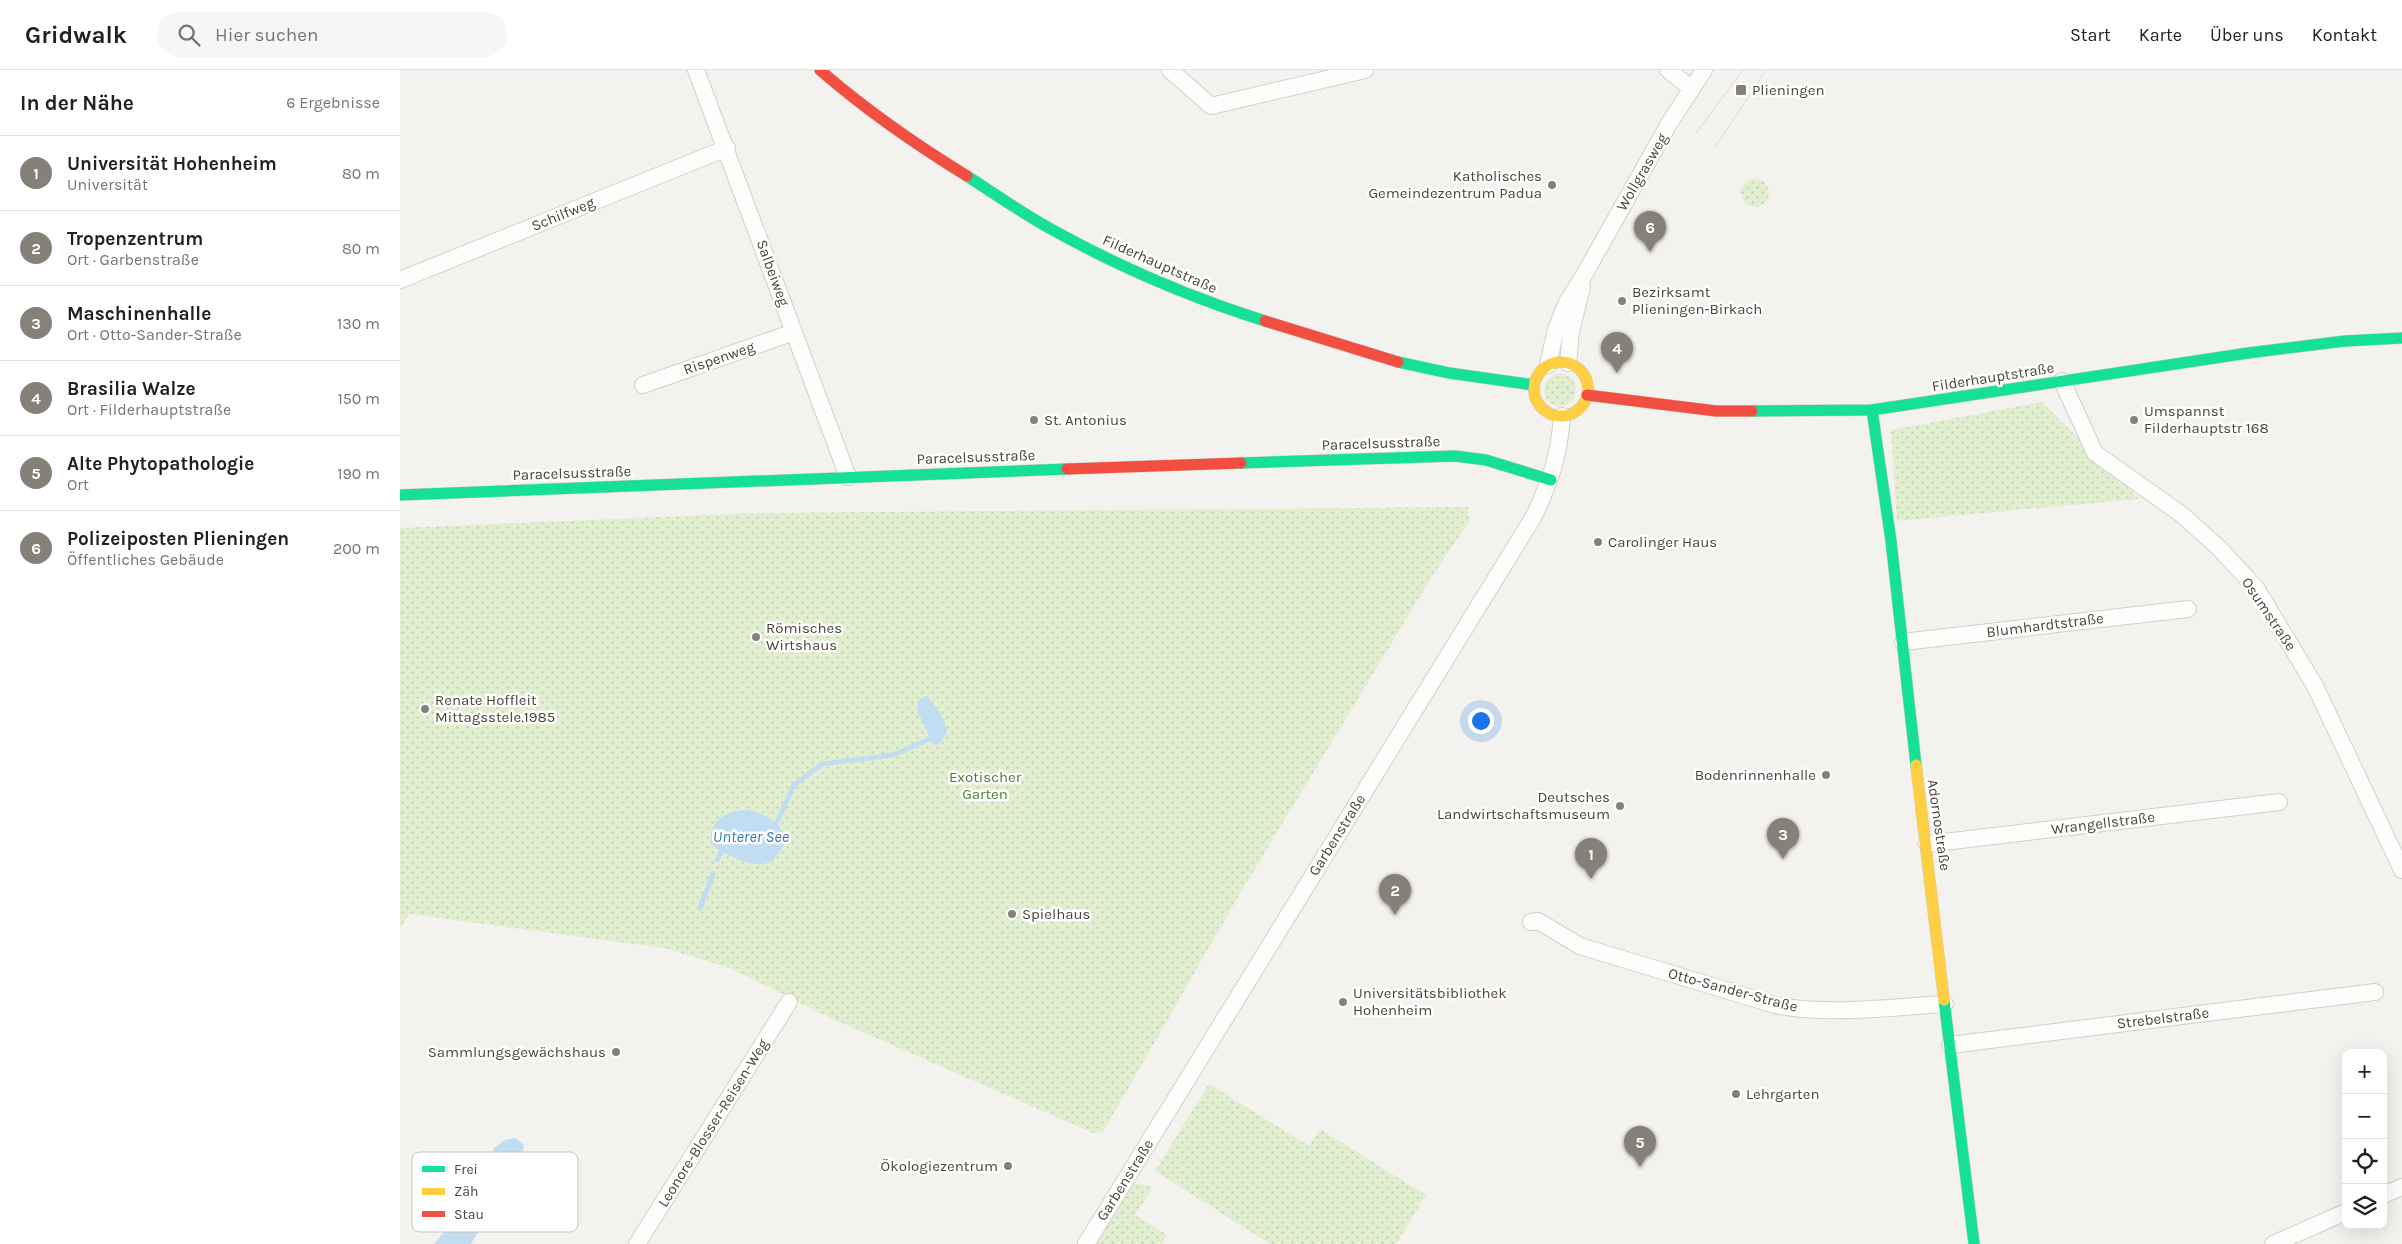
<!DOCTYPE html>
<html lang="de">
<head>
<meta charset="utf-8">
<style>
  :root { --surface:#fff; --page:#f6f6f6; --text:#202124; --muted:#757577; --line:#e0e0e0; --accent:#868178 }
  body { margin:0; font-family:Karla,sans-serif; background:var(--page); color:var(--text) }
  .controls { position:absolute; right:15px; bottom:15px; display:grid; overflow:hidden; border-radius:10px; box-shadow:0 5px 20px #0002 }
  .controls button { width:45px; height:45px; display:grid; place-items:center; padding:0; border:0; border-bottom:1px solid var(--line); background:var(--surface); color:var(--text); font:25px sans-serif }
  .you { position:absolute; left:1080px; top:650px; width:18px; height:18px; margin:-12px; border:4px solid #fff; border-radius:50%; background:#1a73e8; box-shadow:0 0 0 8px #1a73e833 }
  .badge { display:grid; place-items:center; width:32px; height:32px; border-radius:50%; background:var(--accent); color:#fff; font-size:16px; font-weight:700 }
  .pin { position:absolute; translate:-50% -41px; filter:drop-shadow(0 1px 2px #0008) }
  .pin::after { content:''; position:absolute; top:26px; width:18px; height:15px; background:inherit; clip-path:polygon(0 0,100% 0,50% 100%) }
  .list { margin:0; padding:0; list-style:none }
  h2 { display:flex; justify-content:space-between; align-items:center; height:65px; margin:0; padding:0 20px; font-size:21px }
  h2 small { font-size:16px; font-weight:400; color:var(--muted) }
  .list li { display:grid; grid-template-columns:32px 1fr auto; gap:15px; align-items:center; box-sizing:border-box; height:75px; padding:0 20px; border-top:1px solid var(--line) }
  .list b { display:block; font-size:19px; white-space:nowrap }
  .list p { margin:0; font-size:16px; white-space:nowrap; color:var(--muted) }
  .list em { font-size:16px; font-style:normal; color:var(--muted) }
  .icon { flex:none; width:28px; height:28px; fill:none; stroke:currentColor; stroke-width:2; stroke-linecap:round; stroke-linejoin:round }
  .map { position:relative; flex:none; width:2002px; height:1174px; overflow:hidden }
  header { display:flex; align-items:center; gap:30px; box-sizing:border-box; height:70px; padding:0 25px; background:var(--surface); border-bottom:1px solid var(--line) }
  header strong { font-size:24px }
  nav { display:flex; gap:28px; margin-inline-start:auto; font-size:18px }
  .search { width:350px; height:45px; background:var(--page); display:flex; align-items:center; gap:12px; box-sizing:border-box; padding:0 18px; border-radius:28px; color:var(--muted); font-size:19px }
  main { display:flex }
  aside { flex:1; background:var(--surface) }
  .map>svg:first-child { display:block }
</style>
</head>
<body>
<header>
<strong>Gridwalk</strong>
<div class="search"><svg class="icon" aria-label="search" viewBox="0 0 24 24"><circle cx="10" cy="10" r="6"/><path d="M15 15l6 6"/></svg>Hier suchen</div>
<nav><a>Start</a><a>Karte</a><a>Über uns</a><a>Kontakt</a></nav>
</header>
<main>
<aside>
<h2>In der Nähe<small>6 Ergebnisse</small></h2>
<ul class="list">
<li><span class="badge">1</span><div><b>Universität Hohenheim</b><p>Universität</p></div><em>80 m</em></li>
<li><span class="badge">2</span><div><b>Tropenzentrum</b><p>Ort · Garbenstraße</p></div><em>80 m</em></li>
<li><span class="badge">3</span><div><b>Maschinenhalle</b><p>Ort · Otto-Sander-Straße</p></div><em>130 m</em></li>
<li><span class="badge">4</span><div><b>Brasilia Walze</b><p>Ort · Filderhauptstraße</p></div><em>150 m</em></li>
<li><span class="badge">5</span><div><b>Alte Phytopathologie</b><p>Ort</p></div><em>190 m</em></li>
<li><span class="badge">6</span><div><b>Polizeiposten Plieningen</b><p>Öffentliches Gebäude</p></div><em>200 m</em></li>
</ul>
</aside>
<div class="map">
<svg width="2002" height="1174" viewBox="0 0 2002 1174">
  <defs>
    <pattern id="green-dots" width="8" height="8" patternUnits="userSpaceOnUse" patternTransform="scale(1.25)"><rect width="8" height="8" fill="#e1eecf"/><path d="M2 2h.1M6 6h.1" fill="none" stroke="#c3cdb2" stroke-width="1.8" stroke-linecap="round"/></pattern>
  </defs>
  <rect width="100%" height="100%" fill="#f4f2ee"/>
  <g fill="url(#green-dots)">
    <circle cx="1355" cy="123" r="14"/>
    <circle cx="1160" cy="320" r="16"/>
    <polygon points="1642,332 1739,429 1497,451 1491,360"/>
    <polygon points="1068,437 1069,452 1034,503 841,822 703,1062 693,1063 435,950 330,898 264,878 9,844 0,858 0,458 351,443"/>
    <polygon points="809,1014 909,1076 920,1059 1026,1125 996,1174 870,1174 755,1101"/>
    <polygon points="734,1113 753,1117 735,1145 767,1165 761,1174 696,1174"/>
  </g>
  <g fill="#c0ddf1">
    <path d="M526,626C536,636 545,648 547,662L538,675L533,674L517,640L518,630Z"/>
    <path d="M348,740C367,743 398,762 378,784C376,786 373,790 370,792C353,800 324,784 311,774C309,750 326,740 348,740Z"/>
    <polygon points="115,1068 121,1072 124,1077 119,1093 71,1174 34,1174 77,1121 94,1078 105,1070"/>
  </g>
  <g fill="none" stroke-linecap="round" stroke-linejoin="round">
    <g stroke="#c0ddf1" stroke-width="5">
      <polyline points="377,752 394,715 422,694 493,685 530,669"/>
      <polyline points="317,790 321,782"/>
      <polyline points="300,838 313,804"/>
    </g>
    <defs>
      <g id="street">
        <polyline points="296,0 448,407"/>
        <polyline points="770,0 811,36 965,0"/>
        <polyline points="1268,0 1291,18"/>
        <polyline points="0,210 327,78"/>
        <polyline points="1168,293 1171,261 1182,217"/>
        <polyline points="1148,295 1156,259 1167,232 1184,205 1270,52 1304,0"/>
        <polyline points="1662,311 1695,383 1781,444 1819,478 1856,518 1915,616 2002,800"/>
        <polyline points="243,315 394,262"/>
        <polyline points="1503,572 1788,539"/>
        <polyline points="1527,774 1879,732"/>
        <path d="M1131,852L1138,851L1180,876L1375,935C1431,946 1489,937 1545,934"/>
        <polyline points="1550,975 1975,922"/>
        <polyline points="1983,1125 2002,1117"/>
        <polyline points="237,1174 389,932"/>
        <path d="M686,1174L1134,446C1151,409 1159,387 1162,346"/>
        <polyline points="1873,1174 1946,1142"/>
      </g>
      <g id="fast">
        <path d="M567,106C595,124 622,143 651,159C719,197 792,228 865,251"/>
        <polyline points="998,292 1049,303 1134,315"/>
        <polyline points="1472,340 1491,471 1516,695"/>
        <polyline points="1352,341 1472,340 1848,283 1945,271 2002,268"/>
        <polyline points="841,393 1055,386 1086,390 1151,410"/>
        <polyline points="0,425 667,399"/>
        <polyline points="1544,930 1574,1174"/>
      </g>
      <g id="slow">
        <circle cx="1161" cy="319" r="27"/>
        <polyline points="1516,695 1544,930"/>
      </g>
      <g id="jam">
        <path d="M420,0C466,40 515,74 567,106"/>
        <polyline points="865,251 998,292"/>
        <polyline points="1187,325 1316,341 1352,341"/>
        <polyline points="667,399 841,393"/>
      </g>
    </defs>
    <use href="#street" stroke="#d2d0cb" stroke-width="18"/>
    <use href="#fast" stroke="#d3cfc5" stroke-width="12"/>
    <use href="#slow" stroke="#d3cfc5" stroke-width="12"/>
    <use href="#jam" stroke="#d3cfc5" stroke-width="12"/>
    <use href="#street" stroke="#fdfdfc" stroke-width="16"/>
    <use href="#fast" stroke="#16e098" stroke-width="11"/>
    <use href="#slow" stroke="#ffcf43" stroke-width="11"/>
    <use href="#jam" stroke="#f24e42" stroke-width="11"/>
    <g stroke="#dbdbda" stroke-width="1">
      <polyline points="1296,63 1343,0"/>
      <polyline points="1315,77 1366,0"/>
    </g>
  </g>
  <g fill="#868178" stroke="#fff" stroke-width="2">
    <rect x="1335" y="14" width="12" height="12" rx="2.5"/>
    <circle cx="1152" cy="115" r="5"/>
    <circle cx="1222" cy="231" r="5"/>
    <circle cx="634" cy="350" r="5"/>
    <circle cx="1734" cy="350" r="5"/>
    <circle cx="1198" cy="472" r="5"/>
    <circle cx="356" cy="567" r="5"/>
    <circle cx="25" cy="639" r="5"/>
    <circle cx="1426" cy="705" r="5"/>
    <circle cx="1220" cy="736" r="5"/>
    <circle cx="612" cy="844" r="5"/>
    <circle cx="943" cy="932" r="5"/>
    <circle cx="216" cy="982" r="5"/>
    <circle cx="1336" cy="1024" r="5"/>
    <circle cx="608" cy="1096" r="5"/>
  </g>
  <g text-anchor="middle" stroke-width="5" stroke-linejoin="round" paint-order="stroke">
    <g font-size="15" fill="#4b4439" stroke="#fff" text-anchor="start">
      <text x="1352" y="25">Plieningen</text>
      <text x="1142" y="111" text-anchor="end">Katholisches<tspan x="1142" dy="17">Gemeindezentrum Padua</tspan></text>
      <text x="1232" y="227">Bezirksamt<tspan x="1232" dy="17">Plieningen‐Birkach</tspan></text>
      <text x="1744" y="346">Umspannst<tspan x="1744" dy="17">Filderhauptstr 168</tspan></text>
      <text x="644" y="355">St. Antonius</text>
      <text x="1208" y="477">Carolinger Haus</text>
      <text x="366" y="563">Römisches<tspan x="366" dy="17">Wirtshaus</tspan></text>
      <text x="35" y="635">Renate Hoffleit<tspan x="35" dy="17">Mittagsstele.1985</tspan></text>
      <text x="1416" y="710" text-anchor="end">Bodenrinnenhalle</text>
      <text x="1210" y="732" text-anchor="end">Deutsches<tspan x="1210" dy="17">Landwirtschaftsmuseum</tspan></text>
      <text x="622" y="849">Spielhaus</text>
      <text x="953" y="928">Universitätsbibliothek<tspan x="953" dy="17">Hohenheim</tspan></text>
      <text x="206" y="987" text-anchor="end">Sammlungsgewächshaus</text>
      <text x="1346" y="1029">Lehrgarten</text>
      <text x="598" y="1101" text-anchor="end">Ökologiezentrum</text>
    </g>
    <g font-size="15" fill="#4b4439" stroke="#fff">
      <text transform="translate(1242 102) rotate(-60)" y="5">Wollgrasweg</text>
      <text transform="translate(163 144) rotate(-22)" y="5">Schilfweg</text>
      <text transform="translate(760 194) rotate(24)" y="5">Filderhauptstraße</text>
      <text transform="translate(373 203) rotate(70)" y="5">Salbeiweg</text>
      <text transform="translate(319 288) rotate(-19)" y="5">Rispenweg</text>
      <text transform="translate(1593 307) rotate(-9)" y="5">Filderhauptstraße</text>
      <text transform="translate(981 373) rotate(-2)" y="5">Paracelsusstraße</text>
      <text transform="translate(576 387) rotate(-2)" y="5">Paracelsusstraße</text>
      <text transform="translate(172 403) rotate(-2)" y="5">Paracelsusstraße</text>
      <text transform="translate(1869 544) rotate(56)" y="5">Osumstraße</text>
      <text transform="translate(1645 555) rotate(-7)" y="5">Blumhardtstraße</text>
      <text transform="translate(1703 753) rotate(-7)" y="5">Wrangellstraße</text>
      <text transform="translate(1539 755) rotate(82)" y="5">Adornostraße</text>
      <text transform="translate(937 765) rotate(-58)" y="5">Garbenstraße</text>
      <text transform="translate(1333 920) rotate(15)" y="5">Otto-Sander-Straße</text>
      <text transform="translate(1763 948) rotate(-7)" y="5">Strebelstraße</text>
      <text transform="translate(313 1053) rotate(-58)" y="5">Leonore-Blosser-Reisen-Weg</text>
      <text transform="translate(725 1110) rotate(-58)" y="5">Garbenstraße</text>
    </g>
    <g font-size="15" fill="#4a7f2a" stroke="#fff">
      <text x="585" y="712">Exotischer<tspan x="585" dy="17">Garten</tspan></text>
    </g>
    <g font-size="16" font-style="italic" fill="#2e7ab2" stroke="#fff">
      <text x="351" y="772">Unterer See</text>
    </g>
  </g>
  <rect x="12" y="1082" width="166" height="80" rx="8" fill="#fff" stroke="#c9c7c4" stroke-width="1"/>
  <rect x="22" y="1096" width="23" height="6" fill="#16e098"/>
  <rect x="22" y="1118" width="23" height="7" fill="#ffcf43"/>
  <rect x="22" y="1141" width="23" height="6" fill="#f24e42"/>
  <g font-size="14" fill="#4b4439">
    <text x="54" y="1104">Frei</text>
    <text x="54" y="1126">Zäh</text>
    <text x="54" y="1149">Stau</text>
  </g>
</svg>
<div class="controls">
<button>+</button>
<button>−</button>
<button><svg class="icon" aria-label="locate" viewBox="0 0 24 24"><circle cx="12" cy="12" r="6"/><path d="M12 2v4M12 18v4M2 12h4M18 12h4"/></svg></button>
<button><svg class="icon" aria-label="layers" viewBox="0 0 24 24"><path d="M12 4l9 5-9 5-9-5zM3 14l9 5 9-5"/></svg></button>
</div>
<div class="you"></div>
<div class="pin badge" style="left:1191px;top:809px">1</div>
<div class="pin badge" style="left:995px;top:845px">2</div>
<div class="pin badge" style="left:1383px;top:789px">3</div>
<div class="pin badge" style="left:1217px;top:303px">4</div>
<div class="pin badge" style="left:1240px;top:1097px">5</div>
<div class="pin badge" style="left:1250px;top:182px">6</div>
</div>
</main>
</body>
</html>
